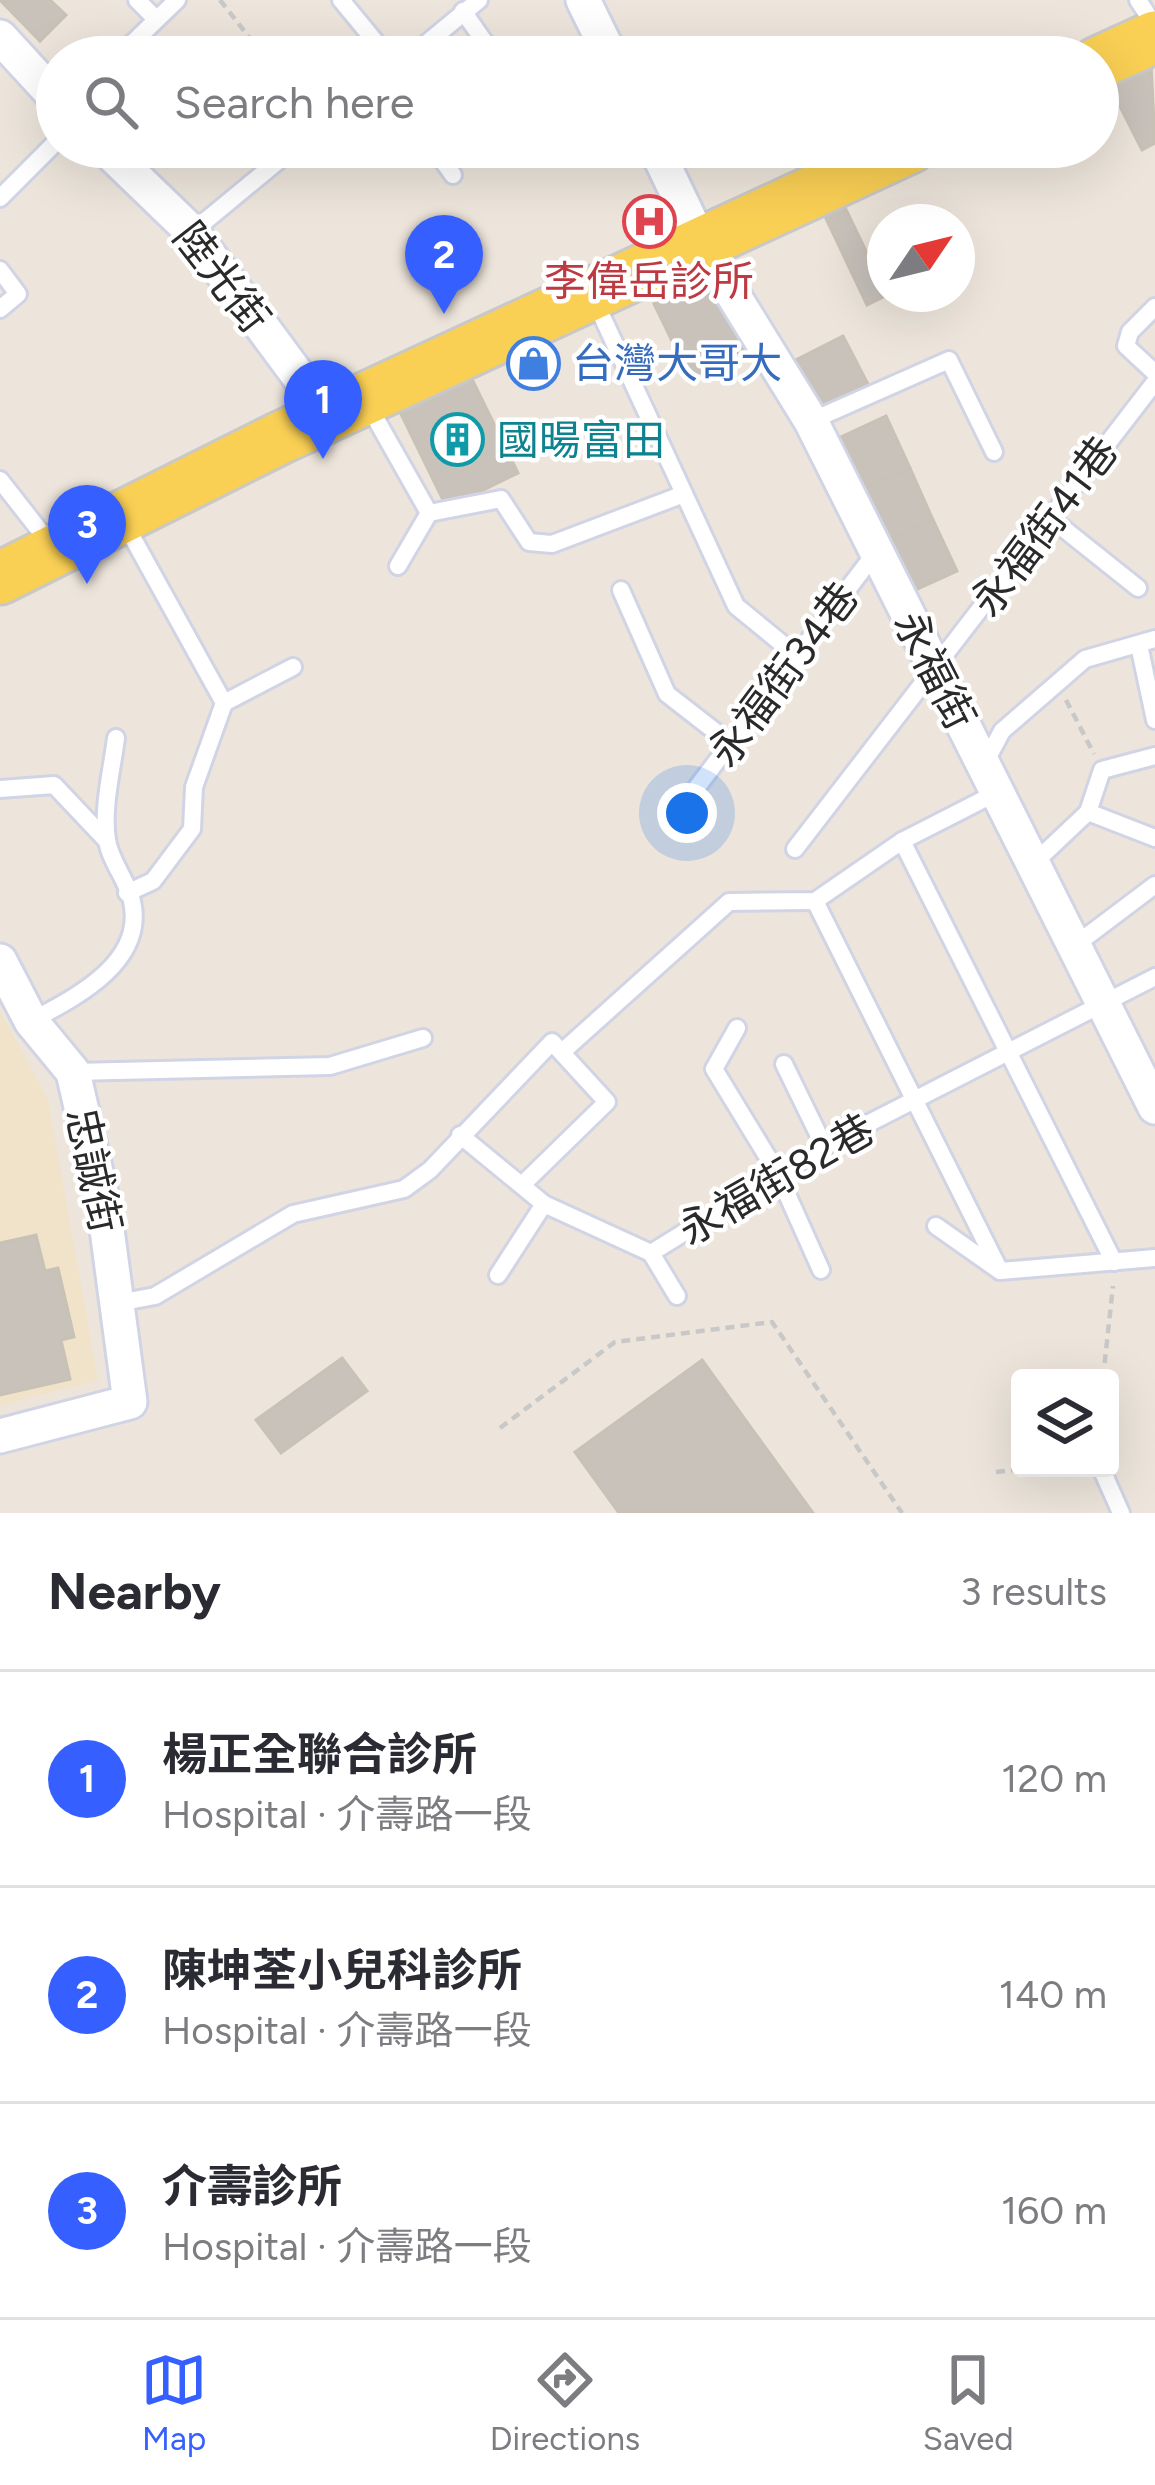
<!DOCTYPE html>
<html lang="en">
<head>
<meta charset="utf-8">
<style>
  :root { --surface:#fff; --page:#f7f7f7; --text:#2b2b33; --muted:#7c7c81; --line:#e1e1e2; --accent:#365fff }
  body { margin:0; font-family:Figtree,"Noto Sans TC",sans-serif; background:var(--page); color:var(--text) }
  .controls { position:absolute; right:36px; bottom:36px; display:grid; overflow:hidden; border-radius:12px; box-shadow:0 12px 48px #0002 }
  .controls button { width:108px; height:108px; display:grid; place-items:center; padding:0; border:0; border-bottom:3px solid var(--line); background:var(--surface); color:var(--text); font:60px sans-serif }
  .compass { position:absolute; left:867px; top:204px; width:108px; height:108px; border-radius:50%; background:var(--surface); box-shadow:0 12px 48px #0002; rotate:55deg }
  .you { position:absolute; left:687px; top:813px; width:42px; height:42px; margin:-30px; border:9px solid #fff; border-radius:50%; background:#1a73e8; box-shadow:0 0 0 18px #1a73e833 }
  .badge { display:grid; place-items:center; width:78px; height:78px; border-radius:50%; background:var(--accent); color:#fff; font-size:39px; font-weight:700 }
  .pin { position:absolute; translate:-50% -99px; filter:drop-shadow(0 3px 6px #0008) }
  .pin::after { content:''; position:absolute; top:63px; width:42px; height:36px; background:inherit; clip-path:polygon(0 0,100% 0,50% 100%) }
  .list { margin:0; padding:0; list-style:none }
  h2 { display:flex; justify-content:space-between; align-items:center; height:156px; margin:0; padding:0 48px; font-size:51px }
  h2 small { font-size:39px; font-weight:400; color:var(--muted) }
  .list li { display:grid; grid-template-columns:78px 1fr auto; gap:36px; align-items:center; box-sizing:border-box; height:216px; padding:0 48px; border-top:3px solid var(--line) }
  .list b { display:block; font-size:45px; white-space:nowrap }
  .list p { margin:0; font-size:39px; white-space:nowrap; color:var(--muted) }
  .list em { font-size:39px; font-style:normal; color:var(--muted) }
  .icon { flex:none; width:66px; height:66px; fill:none; stroke:currentColor; stroke-width:2; stroke-linecap:round; stroke-linejoin:round }
  .map { position:relative; flex:none; width:1155px; height:1513px; overflow:hidden }
  .search { position:absolute; background:var(--surface); box-shadow:0 12px 48px #0002; left:36px; right:36px; top:36px; height:132px; display:flex; align-items:center; gap:30px; box-sizing:border-box; padding:0 42px; border-radius:66px; color:var(--muted); font-size:45px }
  .sheet { height:804px; background:var(--surface) }
  nav { display:flex; justify-content:space-around; align-items:center; box-sizing:border-box; height:168px; border-top:3px solid var(--line); background:var(--surface); font-size:33px; color:var(--muted) }
  nav a { display:grid; justify-items:center; gap:6px }
  nav .on { color:var(--accent) }
  .map>svg:first-child { display:block }
</style>
</head>
<body>
<div class="map">
<svg width="1155" height="1513" viewBox="0 0 1155 1513">
  <rect width="100%" height="100%" fill="#ede5db"/>
  <polygon fill="#f0e3c9" points="0,1011 48,1099 98,1380 0,1406"/>
  <g fill="#c8c2bb" stroke="#c8c1b5" stroke-width="3">
    <polygon points="0,0 50,0 66,15 40,41"/>
    <polygon points="1151,63 1155,143 1142,150 1109,85"/>
    <polygon points="841,199 887,295 867,305 821,208"/>
    <polygon points="696,281 717,289 746,348 690,378 654,304"/>
    <polygon points="843,336 868,384 819,410 794,361"/>
    <polygon points="468,371 518,473 447,508 397,406"/>
    <polygon points="886,416 910,468 865,489 841,437"/>
    <polygon points="910,468 933,520 888,540 865,489"/>
    <polygon points="933,520 957,571 911,592 888,540"/>
    <polygon points="36,1235 45,1271 58,1268 74,1337 61,1340 70,1379 0,1395 0,1243"/>
    <polygon points="342,1358 367,1391 281,1453 256,1420"/>
    <polygon points="702,1360 813,1513 619,1513 575,1452"/>
  </g>
  <g fill="none" stroke-linecap="round" stroke-linejoin="round">
    <defs>
      <g id="service">
        <polyline points="137,0 156,19"/>
        <polyline points="341,0 388,57"/>
        <polyline points="1138,0 1155,26"/>
        <polyline points="463,11 495,57"/>
        <polyline points="260,51 264,57"/>
        <polyline points="118,57 177,0"/>
        <polyline points="410,57 479,0"/>
        <polyline points="433,147 453,175"/>
        <polyline points="0,198 57,141"/>
        <polyline points="192,232 295,147"/>
        <polyline points="0,270 18,294 0,309"/>
        <polyline points="594,299 736,606 797,656"/>
        <polyline points="1155,307 1130,332 1126,346 1155,373"/>
        <polyline points="368,405 429,513 501,499 529,542 552,544 684,494"/>
        <polyline points="811,421 949,360 994,452"/>
        <polyline points="0,480 51,545"/>
        <polyline points="1049,517 1138,588"/>
        <polyline points="125,524 224,703 194,787 192,829 153,881 127,893"/>
        <polyline points="398,566 429,513"/>
        <polyline points="621,590 667,694 730,743"/>
        <polyline points="1139,645 1155,720"/>
        <polyline points="224,703 293,667"/>
        <polyline points="984,765 1002,731 1085,659 1155,639"/>
        <polyline points="0,789 54,785 107,841"/>
        <polyline points="691,795 876,552"/>
        <polyline points="1088,812 1155,838"/>
        <polyline points="902,841 1114,1262"/>
        <polyline points="795,849 1155,382"/>
        <polyline points="1033,864 1088,812 1102,770 1155,756"/>
        <polyline points="815,901 1000,1271"/>
        <polyline points="1074,946 1155,885"/>
        <path d="M31,1021C74,998 146,963 132,901C127,880 110,861 107,840C102,808 112,770 116,738"/>
        <polyline points="737,1028 714,1069 778,1174 821,1270"/>
        <polyline points="562,1052 729,902 815,901 902,841 996,793"/>
        <polyline points="784,1064 824,1146"/>
        <polyline points="73,1072 330,1066 423,1038"/>
        <polyline points="460,1135 544,1204 651,1253"/>
        <polyline points="936,1226 1000,1271 1155,1258"/>
        <polyline points="651,1253 824,1146 1155,977"/>
        <polyline points="651,1253 677,1296"/>
        <polyline points="498,1275 544,1204"/>
        <polyline points="118,1303 155,1296 293,1214 404,1189 430,1170 552,1042 607,1102 524,1183"/>
        <polyline points="1101,1468 1121,1513"/>
      </g>
      <g id="minor">
        <polyline points="583,0 611,57"/>
        <polyline points="0,37 57,99"/>
        <polyline points="104,147 192,232 328,416"/>
        <polyline points="655,147 700,241 811,421 1155,1107"/>
        <polyline points="0,961 31,1021 73,1072 104,1207 130,1402 0,1436"/>
      </g>
      <g id="primary">
        <polyline points="1098,63 1155,37"/>
        <polyline points="0,578 280,438 910,147"/>
      </g>
    </defs>
    <use href="#service" stroke="#d0d4e4" stroke-width="22"/>
    <use href="#minor" stroke="#d0d4e4" stroke-width="39"/>
    <use href="#primary" stroke="#c8c8c8" stroke-width="57"/>
    <g stroke="#c8c8c8" stroke-width="4.5" stroke-dasharray="9 6" stroke-linecap="butt">
      <polyline points="220,0 249,37"/>
      <polyline points="1066,700 1094,754"/>
      <polyline points="1103,1378 1113,1286"/>
      <polyline points="500,1428 615,1342 772,1322 902,1513"/>
      <polyline points="996,1472 1032,1468"/>
    </g>
    <use href="#service" stroke="#fff" stroke-width="16"/>
    <use href="#minor" stroke="#fff" stroke-width="33"/>
    <use href="#primary" stroke="#f9cf54" stroke-width="51"/>
  </g>
  <defs>
    <symbol id="hospital-ring" viewBox="-11 -11 22 22"><circle r="9.5" fill="#fff" stroke="#e0444e" stroke-width="1.5"/><path d="M-5-5h3v3.5h4V-5h3V5h-3V1.5h-4V5h-3Z" fill="#e0444e"/></symbol>
    <symbol id="shop-ring" viewBox="-11 -11 22 22"><circle r="9.5" fill="#fff" stroke="#3f7fe0" stroke-width="1.5"/><path d="M-5-2.5h2.3a2.7 3.5 0 0 1 5.4 0H5L5.5 6h-11ZM-1.5-2.5h3a1.5 2.3 0 0 0-3 0Z" fill="#3f7fe0"/></symbol>
    <symbol id="building-ring" viewBox="-11 -11 22 22"><circle r="9.5" fill="#fff" stroke="#0f9aa8" stroke-width="1.5"/><path d="M-4-6H4V6H1V3H-1V6H-4ZM-2.5-4.3h1.7v1.8h-1.7ZM.8-4.3h1.7v1.8H.8ZM-2.5-1h1.7V.8h-1.7ZM.8-1h1.7V.8H.8Z" fill="#0f9aa8"/></symbol>
  </defs>
  <g fill-rule="evenodd">
    <use href="#hospital-ring" x="620" y="192" width="59" height="59"/>
    <use href="#shop-ring" x="504" y="334" width="59" height="59"/>
    <use href="#building-ring" x="428" y="410" width="59" height="59"/>
  </g>
  <g text-anchor="middle" stroke-width="9" stroke-linejoin="round" paint-order="stroke">
    <g font-size="42" fill="#2a2a2a" stroke="#fff">
      <text transform="translate(222 277) rotate(52)" y="15">陸光街</text>
      <text transform="translate(1044 526) rotate(-53)" y="15">永福街41巷</text>
      <text transform="translate(935 670) rotate(63)" y="15">永福街</text>
      <text transform="translate(783 674) rotate(-53)" y="15">永福街34巷</text>
      <text transform="translate(94 1170) rotate(78)" y="15">忠誠街</text>
      <text transform="translate(776 1179) rotate(-30)" y="15">永福街82巷</text>
    </g>
    <g font-size="42" fill="#be3a42" stroke="#fff">
      <text x="649" y="296">李偉岳診所</text>
    </g>
    <g font-size="42" fill="#366cbe" stroke="#fff" text-anchor="start">
      <text x="572" y="378">台灣大哥大</text>
    </g>
    <g font-size="42" fill="#0d838f" stroke="#fff" text-anchor="start">
      <text x="497" y="455">國暘富田</text>
    </g>
  </g>
</svg>
<div class="controls">
<button><svg class="icon" aria-label="layers" viewBox="0 0 24 24"><path d="M12 4l9 5-9 5-9-5zM3 14l9 5 9-5"/></svg></button>
</div>
<svg class="compass" viewBox="-18 -18 36 36"><path d="M0-13l5 13h-10z" fill="#e53935"/><path d="M0 13l5-13h-10z" fill="#7c7c81"/></svg>
<div class="you"></div>
<div class="pin badge" style="left:323px;top:459px">1</div>
<div class="pin badge" style="left:444px;top:314px">2</div>
<div class="pin badge" style="left:87px;top:584px">3</div>
<div class="search"><svg class="icon" aria-label="search" viewBox="0 0 24 24"><circle cx="10" cy="10" r="6"/><path d="M15 15l6 6"/></svg>Search here</div>
</div>
<section class="sheet">
<h2>Nearby<small>3 results</small></h2>
<ul class="list">
<li><span class="badge">1</span><div><b>楊正全聯合診所</b><p>Hospital · 介壽路一段</p></div><em>120 m</em></li>
<li><span class="badge">2</span><div><b>陳坤荃小兒科診所</b><p>Hospital · 介壽路一段</p></div><em>140 m</em></li>
<li><span class="badge">3</span><div><b>介壽診所</b><p>Hospital · 介壽路一段</p></div><em>160 m</em></li>
</ul>
</section>
<nav>
<a class="on"><svg class="icon" aria-label="map" viewBox="0 0 24 24"><path d="M3 6l6-2 6 2 6-2v14l-6 2-6-2-6 2zM9 4v14M15 6v14"/></svg>Map</a>
<a><svg class="icon" aria-label="directions" viewBox="0 0 24 24"><path d="M12 3l9 9-9 9-9-9zM9 14v-3h6M13 9l2 2-2 2"/></svg>Directions</a>
<a><svg class="icon" aria-label="saved" viewBox="0 0 24 24"><path d="M7 4h10v16l-5-4-5 4z"/></svg>Saved</a>
</nav>
</body>
</html>
